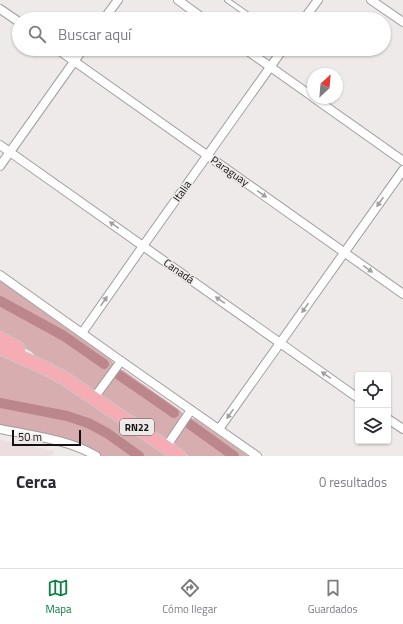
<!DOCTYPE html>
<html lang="es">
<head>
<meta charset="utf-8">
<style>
  :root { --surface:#fff; --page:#f2f2f3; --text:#2b2b33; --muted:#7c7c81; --line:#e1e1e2; --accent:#0b8043 }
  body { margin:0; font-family:"Titillium Web",sans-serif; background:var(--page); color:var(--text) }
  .controls { position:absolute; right:12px; bottom:12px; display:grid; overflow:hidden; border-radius:4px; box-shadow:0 1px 3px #0004 }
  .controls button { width:36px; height:36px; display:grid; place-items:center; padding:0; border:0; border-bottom:1px solid var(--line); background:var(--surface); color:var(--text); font:20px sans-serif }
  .compass { position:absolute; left:307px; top:68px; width:36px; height:36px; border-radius:50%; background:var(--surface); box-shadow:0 1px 3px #0004; rotate:26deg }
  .scale { position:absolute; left:12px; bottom:10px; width:69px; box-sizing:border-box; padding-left:4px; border:2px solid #141212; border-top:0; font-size:11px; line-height:14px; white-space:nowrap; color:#141212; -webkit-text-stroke:3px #efeaea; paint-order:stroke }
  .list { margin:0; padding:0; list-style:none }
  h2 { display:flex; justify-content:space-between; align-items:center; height:52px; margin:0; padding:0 16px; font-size:17px }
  h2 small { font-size:13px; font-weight:400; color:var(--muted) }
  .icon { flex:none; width:22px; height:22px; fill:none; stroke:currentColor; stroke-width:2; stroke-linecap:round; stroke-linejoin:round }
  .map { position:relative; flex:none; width:403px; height:456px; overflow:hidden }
  .search { position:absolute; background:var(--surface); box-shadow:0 1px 3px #0004; left:12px; right:12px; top:12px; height:44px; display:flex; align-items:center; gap:10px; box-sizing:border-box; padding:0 14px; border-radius:22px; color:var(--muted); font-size:15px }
  .sheet { height:112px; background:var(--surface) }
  nav { display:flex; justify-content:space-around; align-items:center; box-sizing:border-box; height:56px; border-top:1px solid var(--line); background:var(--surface); font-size:11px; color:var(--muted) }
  nav a { display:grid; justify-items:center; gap:2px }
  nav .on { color:var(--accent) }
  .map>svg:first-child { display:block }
</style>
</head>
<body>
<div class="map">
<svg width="403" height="456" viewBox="0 0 403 456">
  <rect width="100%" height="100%" fill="#efeaea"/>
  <polygon fill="#ecddde" points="0,440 55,451 51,456 0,456"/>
  <g fill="#d7adb0">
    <polygon points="0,281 111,360 113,363 113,366 95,390 91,390 41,361 30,351 0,335"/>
    <polygon points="0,353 60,381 171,456 101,456 98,454 0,425"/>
    <polygon points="118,370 123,370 181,411 183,414 183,416 169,436 167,438 164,438 101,396 101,393"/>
    <polygon points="190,418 195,419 248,456 188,456 177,448 175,445 175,439 188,420"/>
  </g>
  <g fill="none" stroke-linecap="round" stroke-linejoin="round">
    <g stroke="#bc878c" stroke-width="10">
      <polyline points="0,301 64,336 104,364"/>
      <polyline points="119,375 174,413"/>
      <polyline points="0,403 67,416 88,423 107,433 139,456"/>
      <polyline points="188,423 234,456"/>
    </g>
    <defs>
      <polyline id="service" points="227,0 254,19"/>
      <g id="minor">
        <polyline points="178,0 204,19"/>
        <polyline points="371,0 403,22"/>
        <polyline points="0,9 19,22"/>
        <polyline points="104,19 118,0"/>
        <polyline points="304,19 318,0"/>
        <polyline points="57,49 403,294"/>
        <polyline points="245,49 313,97"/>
        <polyline points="314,98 403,161"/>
        <polyline points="0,145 358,398"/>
        <polyline points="0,166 83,49"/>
        <polyline points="0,275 121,361 257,456"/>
        <polyline points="82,333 143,246 283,49"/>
        <polyline points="94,398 121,361"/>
        <polyline points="388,419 403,429"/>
        <path d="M0,429C32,436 68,439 96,456"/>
        <polyline points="219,429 403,170"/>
        <polyline points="166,447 191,410"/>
      </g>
      <g id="trunk">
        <polyline points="0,338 18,348"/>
        <polyline points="0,348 47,369 64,378 179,456"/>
      </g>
    </defs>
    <use href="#service" stroke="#a29d9e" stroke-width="6"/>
    <use href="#minor" stroke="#a29d9e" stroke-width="10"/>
    <use href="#trunk" stroke="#c7c6c6" stroke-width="15"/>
    <use href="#service" stroke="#fff" stroke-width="4"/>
    <use href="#minor" stroke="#fff" stroke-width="8"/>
    <use href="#trunk" stroke="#f6acb4" stroke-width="13"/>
  </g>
  <defs><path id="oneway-solid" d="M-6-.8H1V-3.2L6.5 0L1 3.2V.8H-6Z"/></defs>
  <g fill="#a1a0a0">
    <use href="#oneway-solid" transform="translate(262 194) rotate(35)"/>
    <use href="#oneway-solid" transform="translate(380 202) rotate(125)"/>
    <use href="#oneway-solid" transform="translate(114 225) rotate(-145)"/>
    <use href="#oneway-solid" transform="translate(368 269) rotate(35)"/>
    <use href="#oneway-solid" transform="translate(220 300) rotate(-145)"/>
    <use href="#oneway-solid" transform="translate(104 301) rotate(-55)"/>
    <use href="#oneway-solid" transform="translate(305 308) rotate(125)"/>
    <use href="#oneway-solid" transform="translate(326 375) rotate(-145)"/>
    <use href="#oneway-solid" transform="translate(230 414) rotate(125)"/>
  </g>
  <g text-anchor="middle" stroke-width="3" stroke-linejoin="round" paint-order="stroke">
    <rect fill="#efeaea" stroke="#565353" stroke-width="1" x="120" y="419" width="34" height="16" rx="3"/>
    <g font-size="10" font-weight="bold" fill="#141212">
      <text x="137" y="431">RN22</text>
    </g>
    <g font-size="11" fill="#141212" stroke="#efeaea">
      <text transform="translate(230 171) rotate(35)" y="4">Paraguay</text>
      <text transform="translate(182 191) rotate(-55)" y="4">Italia</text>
      <text transform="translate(179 271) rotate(35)" y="4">Canadá</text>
    </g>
  </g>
</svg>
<div class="controls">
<button><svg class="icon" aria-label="locate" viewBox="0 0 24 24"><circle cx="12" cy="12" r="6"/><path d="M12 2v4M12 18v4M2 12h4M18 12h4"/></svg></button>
<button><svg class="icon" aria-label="layers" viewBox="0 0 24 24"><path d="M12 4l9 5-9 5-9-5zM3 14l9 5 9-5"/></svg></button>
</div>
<svg class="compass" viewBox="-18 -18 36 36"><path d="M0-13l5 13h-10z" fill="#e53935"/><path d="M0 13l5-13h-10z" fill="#7c7c81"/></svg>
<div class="scale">50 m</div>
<div class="search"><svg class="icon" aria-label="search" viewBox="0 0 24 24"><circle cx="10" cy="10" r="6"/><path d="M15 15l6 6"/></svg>Buscar aquí</div>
</div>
<section class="sheet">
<h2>Cerca<small>0 resultados</small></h2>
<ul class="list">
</ul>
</section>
<nav>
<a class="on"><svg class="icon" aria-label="map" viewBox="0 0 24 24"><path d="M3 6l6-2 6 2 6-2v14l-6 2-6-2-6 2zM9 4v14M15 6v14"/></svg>Mapa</a>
<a><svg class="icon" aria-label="directions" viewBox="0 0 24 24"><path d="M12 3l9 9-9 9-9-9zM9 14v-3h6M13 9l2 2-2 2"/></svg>Cómo llegar</a>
<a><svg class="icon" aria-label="saved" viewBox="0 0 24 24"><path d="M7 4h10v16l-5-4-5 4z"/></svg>Guardados</a>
</nav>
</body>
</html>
